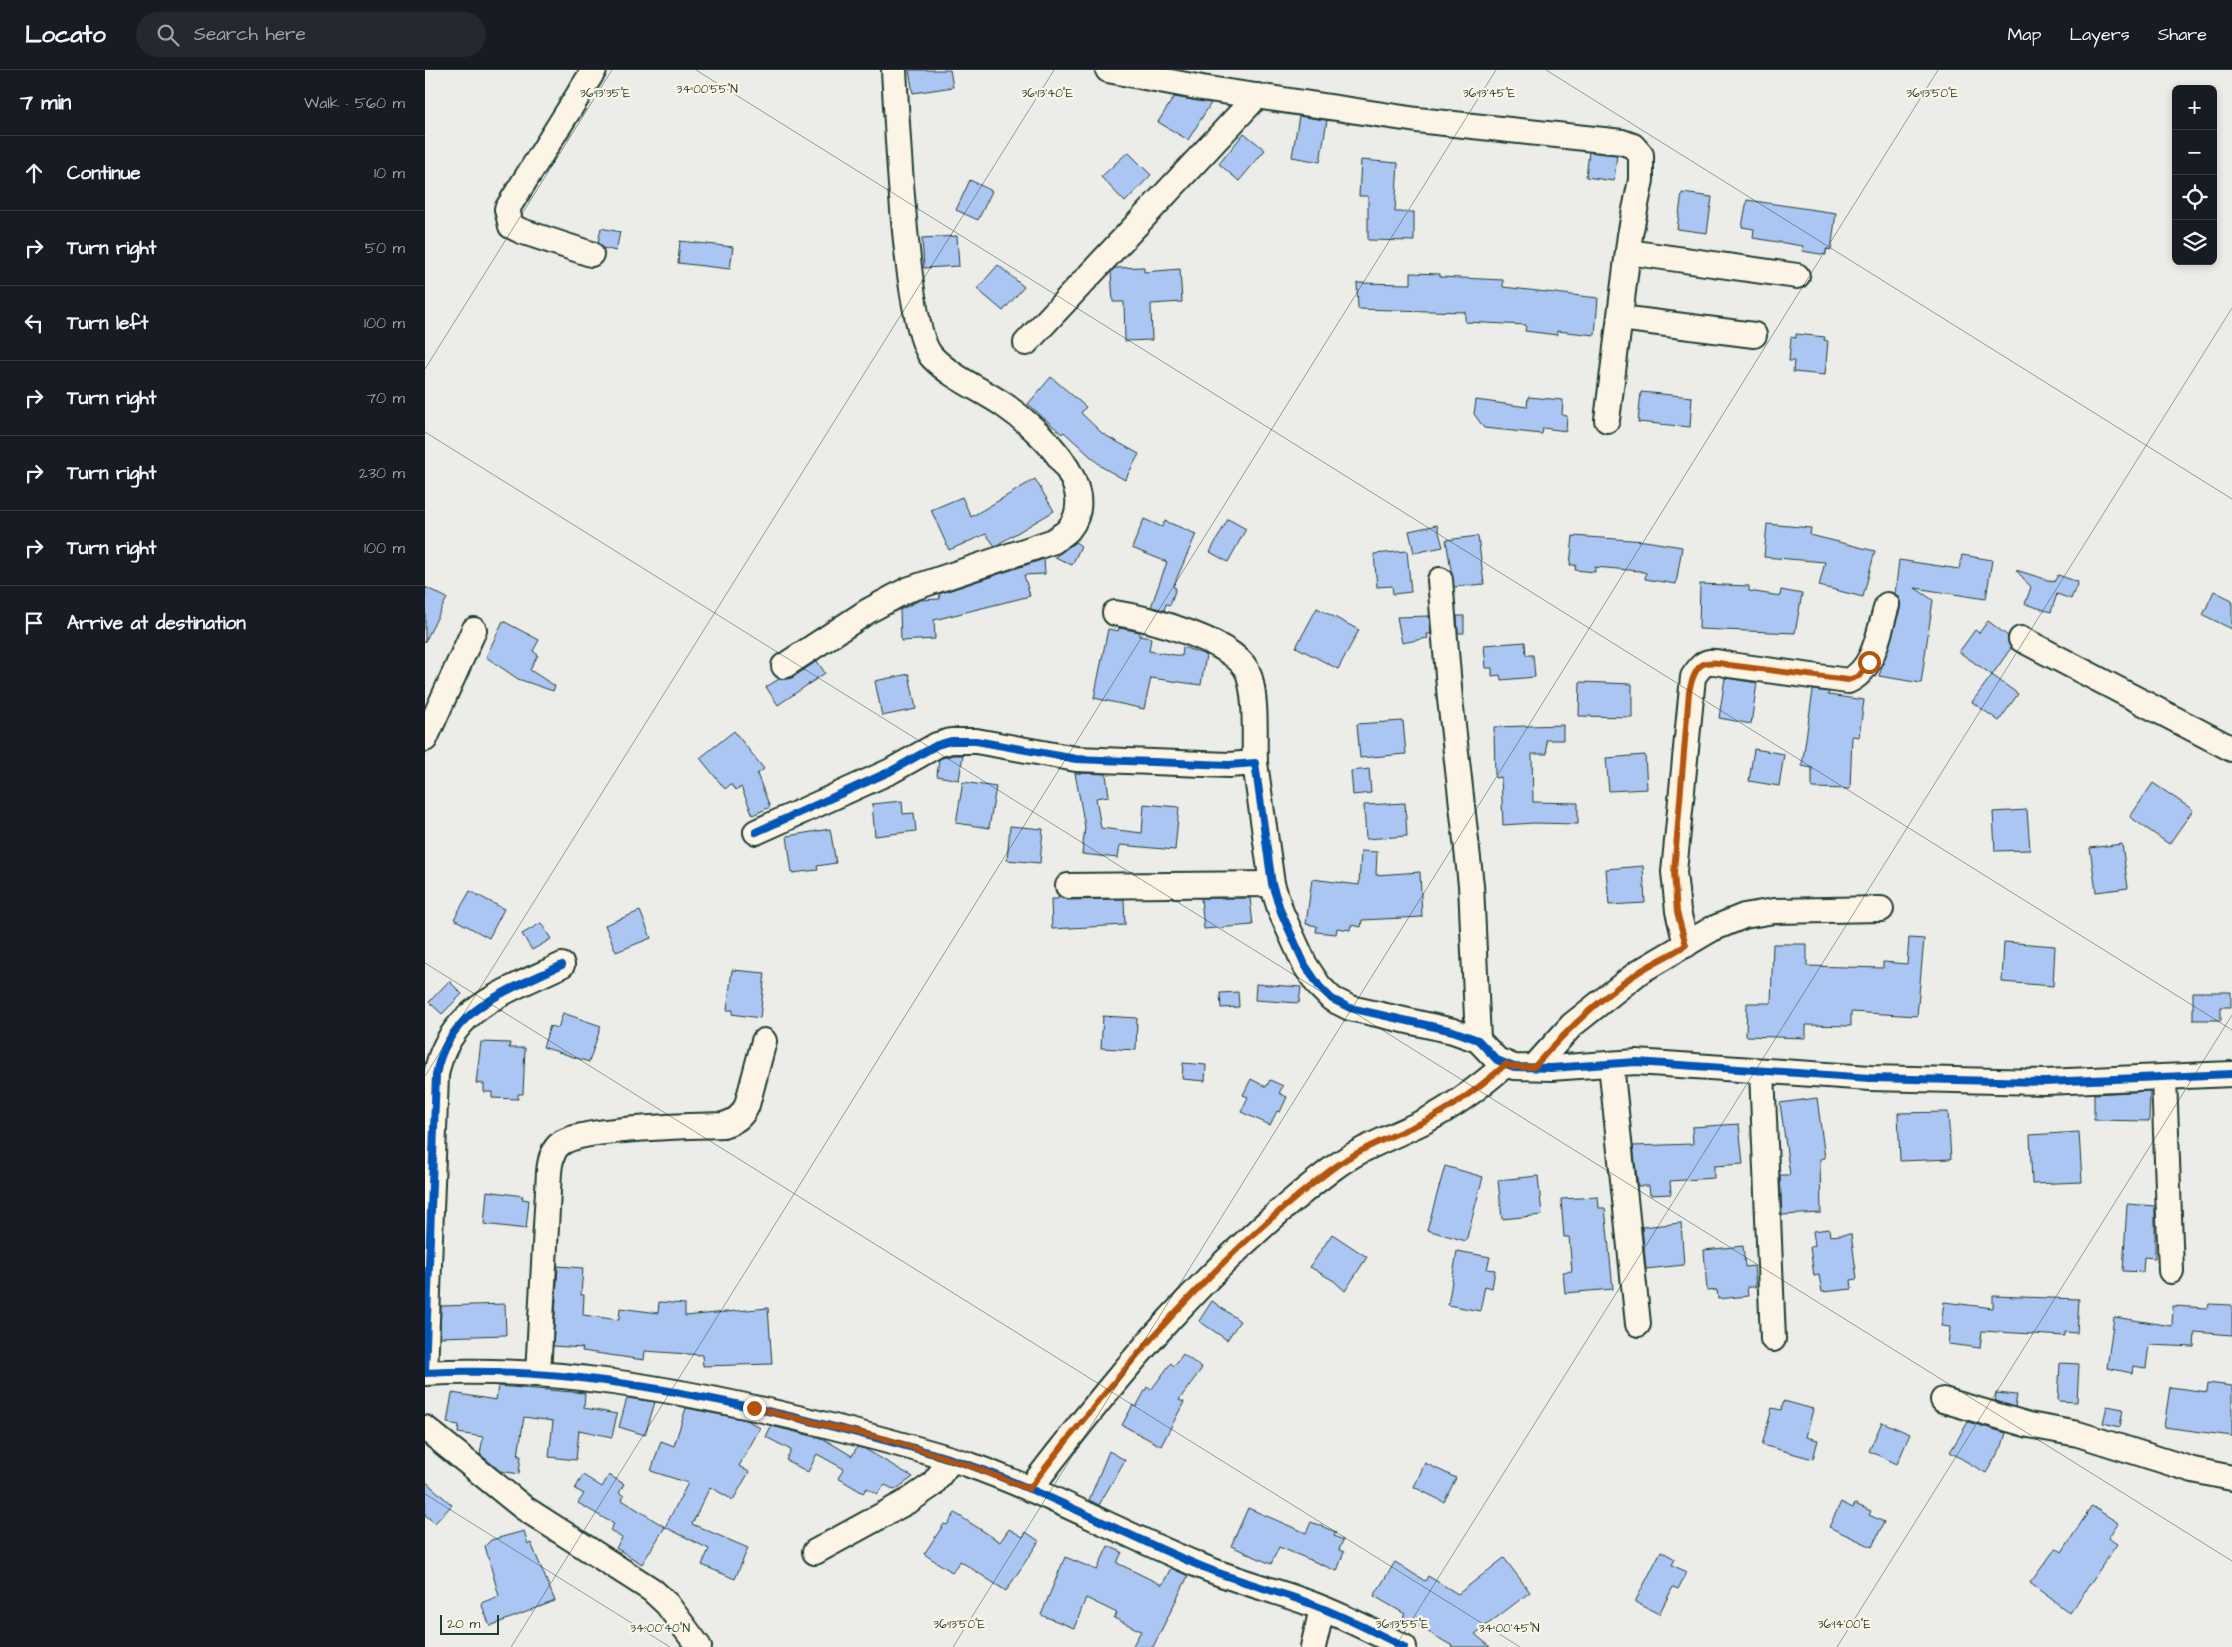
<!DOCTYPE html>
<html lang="en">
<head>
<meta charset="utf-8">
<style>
  :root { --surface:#171b24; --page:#242831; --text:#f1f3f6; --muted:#9ea1a6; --line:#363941 }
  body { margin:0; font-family:"Architects Daughter",sans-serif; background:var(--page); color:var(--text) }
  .controls { position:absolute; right:15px; top:15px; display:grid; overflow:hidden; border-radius:8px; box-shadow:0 2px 8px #0003 }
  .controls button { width:45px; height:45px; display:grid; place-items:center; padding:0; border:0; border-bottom:1px solid var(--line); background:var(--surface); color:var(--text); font:25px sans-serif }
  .scale { position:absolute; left:15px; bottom:12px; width:59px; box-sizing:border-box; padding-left:5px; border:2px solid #1f3d34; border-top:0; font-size:14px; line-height:18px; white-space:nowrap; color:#1f3d34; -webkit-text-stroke:4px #fcf5e5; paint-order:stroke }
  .stop { position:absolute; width:15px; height:15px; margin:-11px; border:4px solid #b45309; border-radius:50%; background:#fff }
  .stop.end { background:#b45309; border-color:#fff; box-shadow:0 1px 5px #0008 }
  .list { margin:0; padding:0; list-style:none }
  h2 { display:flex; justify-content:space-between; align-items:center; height:65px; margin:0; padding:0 20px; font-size:21px }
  h2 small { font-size:16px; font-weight:400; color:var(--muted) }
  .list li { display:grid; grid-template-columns:32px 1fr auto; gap:15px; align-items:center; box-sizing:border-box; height:75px; padding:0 20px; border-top:1px solid var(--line) }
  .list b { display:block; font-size:19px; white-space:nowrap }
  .list em { font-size:16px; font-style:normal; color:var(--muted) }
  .icon { flex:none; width:28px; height:28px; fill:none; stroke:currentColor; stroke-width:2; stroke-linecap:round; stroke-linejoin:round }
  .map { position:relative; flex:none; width:1807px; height:1577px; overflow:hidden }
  header { display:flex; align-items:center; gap:30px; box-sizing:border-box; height:70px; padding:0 25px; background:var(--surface); border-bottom:1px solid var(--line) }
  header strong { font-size:24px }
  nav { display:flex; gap:28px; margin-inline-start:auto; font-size:18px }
  .search { width:350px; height:45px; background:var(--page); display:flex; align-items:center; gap:12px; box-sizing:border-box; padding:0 18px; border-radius:28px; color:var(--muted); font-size:19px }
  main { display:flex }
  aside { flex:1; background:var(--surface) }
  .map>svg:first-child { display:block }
</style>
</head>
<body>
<header>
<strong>Locato</strong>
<div class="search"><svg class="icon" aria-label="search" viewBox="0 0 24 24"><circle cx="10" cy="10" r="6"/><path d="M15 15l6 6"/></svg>Search here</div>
<nav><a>Map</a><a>Layers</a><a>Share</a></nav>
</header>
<main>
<aside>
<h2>7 min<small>Walk · 560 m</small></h2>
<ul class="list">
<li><svg class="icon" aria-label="ahead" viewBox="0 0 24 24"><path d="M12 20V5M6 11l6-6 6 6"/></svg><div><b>Continue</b></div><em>10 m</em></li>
<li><svg class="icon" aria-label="right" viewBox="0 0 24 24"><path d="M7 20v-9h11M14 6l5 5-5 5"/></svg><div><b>Turn right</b></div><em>50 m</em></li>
<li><svg class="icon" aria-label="left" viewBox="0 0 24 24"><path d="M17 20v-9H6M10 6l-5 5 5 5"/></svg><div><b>Turn left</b></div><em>100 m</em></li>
<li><svg class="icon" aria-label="right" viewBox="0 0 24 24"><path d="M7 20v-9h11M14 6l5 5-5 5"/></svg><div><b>Turn right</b></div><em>70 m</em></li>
<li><svg class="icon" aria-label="right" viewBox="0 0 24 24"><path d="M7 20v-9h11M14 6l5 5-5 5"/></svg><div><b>Turn right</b></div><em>230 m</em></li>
<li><svg class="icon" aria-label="right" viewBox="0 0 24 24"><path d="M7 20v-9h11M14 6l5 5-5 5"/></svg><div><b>Turn right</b></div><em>100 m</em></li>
<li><svg class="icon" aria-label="arrive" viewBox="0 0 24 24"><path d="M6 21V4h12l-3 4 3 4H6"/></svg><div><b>Arrive at destination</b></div></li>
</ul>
</aside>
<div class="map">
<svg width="1807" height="1577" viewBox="0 0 1807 1577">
  <rect width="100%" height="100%" fill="#ecece8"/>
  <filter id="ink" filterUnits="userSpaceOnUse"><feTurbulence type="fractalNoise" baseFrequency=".02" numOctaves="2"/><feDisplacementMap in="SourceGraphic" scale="10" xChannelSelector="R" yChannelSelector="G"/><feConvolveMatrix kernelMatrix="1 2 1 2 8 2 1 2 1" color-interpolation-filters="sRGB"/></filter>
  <g filter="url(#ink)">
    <g fill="#abc6f3" stroke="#1f3d34">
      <polygon points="484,0 525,0 528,17 488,23"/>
      <polygon points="749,27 786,33 763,70 733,52"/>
      <polygon points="874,46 902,50 895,92 867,87"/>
      <polygon points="819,63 840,80 814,111 794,94"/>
      <polygon points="703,82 726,105 700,132 676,107"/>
      <polygon points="1164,82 1192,85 1189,111 1161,107"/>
      <polygon points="936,90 973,93 970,142 989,142 989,171 943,170 943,126 934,126"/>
      <polygon points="545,110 567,121 553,150 531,140"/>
      <polygon points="1257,123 1287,127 1282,163 1252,159"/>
      <polygon points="1322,130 1411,143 1406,180 1401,179 1401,185 1377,181 1378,176 1328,168 1329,159 1317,157"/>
      <polygon points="176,158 195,162 191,181 178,178 173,173"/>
      <polygon points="532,166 534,196 499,198 497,168"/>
      <polygon points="255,171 308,177 305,199 253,193"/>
      <polygon points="573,195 599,217 578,241 552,219"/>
      <polygon points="719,197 719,202 755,199 757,232 726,234 727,270 700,271 699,232 688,232 686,202 690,198"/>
      <polygon points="986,203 1015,204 1015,207 1078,210 1078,217 1173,228 1170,265 1132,261 1132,265 1100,261 1101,255 1040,252 1040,242 933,239 932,213 986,214"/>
      <polygon points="1371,264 1400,267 1399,270 1403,271 1400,305 1368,302 1369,291 1364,291 1366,267 1371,268"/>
      <polygon points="626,307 661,337 656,343 678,364 714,384 700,410 677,397 639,362 637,364 603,334"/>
      <polygon points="1216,322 1267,327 1265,357 1213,352"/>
      <polygon points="1103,327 1138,330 1137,345 1142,346 1141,361 1118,358 1117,364 1059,358 1049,344 1051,330 1102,337"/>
      <polygon points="610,409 629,441 570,476 561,464 524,480 506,440 537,427 546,447"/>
      <polygon points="719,449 737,457 740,451 771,464 748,517 751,518 745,535 741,534 739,540 726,537 742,492 707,478"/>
      <polygon points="803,449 821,459 803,492 785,482"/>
      <polygon points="1342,454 1386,458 1385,465 1450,481 1438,527 1394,516 1400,492 1339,487"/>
      <polygon points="1012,455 1018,477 989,483 984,461"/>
      <polygon points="1053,466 1059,514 1029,517 1021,470"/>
      <polygon points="1148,466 1220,471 1257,477 1251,514 1220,509 1221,503 1215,501 1170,497 1170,502 1150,500 1151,495 1145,495"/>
      <polygon points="650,472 656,476 647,495 630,487"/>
      <polygon points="982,481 986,522 968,524 967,516 952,517 949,484"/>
      <polygon points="1537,485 1567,490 1561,529 1490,518 1508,530 1496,613 1454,606 1475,539 1475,531 1470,524 1474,490 1534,499"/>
      <polygon points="619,489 620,504 599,505 605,526 509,550 510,569 476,571 475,540 495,530 515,529 514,524"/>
      <polygon points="1591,500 1629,512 1633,505 1653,512 1646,529 1632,524 1626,542 1600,534 1606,517"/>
      <polygon points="1275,514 1324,516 1324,521 1355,526 1356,520 1377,524 1370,563 1274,559"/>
      <polygon points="0,517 22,528 0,572"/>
      <polygon points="1789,521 1807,530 1807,559 1778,545"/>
      <polygon points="892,538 934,560 913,599 871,577"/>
      <polygon points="1004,546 1006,564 1002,564 1003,568 977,573 972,547"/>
      <polygon points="1032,546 1039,546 1039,563 1033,563"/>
      <polygon points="78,551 114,570 108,581 113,585 105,600 130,616 128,621 93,609 61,587"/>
      <polygon points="1563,551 1583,566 1586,578 1567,605 1534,582 1550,560 1554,563"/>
      <polygon points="694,558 715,562 714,566 726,568 724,581 757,586 758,577 781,585 776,615 726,608 719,639 669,628 683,559 693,561"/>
      <polygon points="1100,572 1101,585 1108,585 1110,607 1076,610 1075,605 1067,606 1067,598 1061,598 1059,575"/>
      <polygon points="392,591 400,603 353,635 341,617 354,609 367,608"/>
      <polygon points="484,604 491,639 457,646 450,611"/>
      <polygon points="1567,605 1593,624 1574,651 1547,632"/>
      <polygon points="1300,608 1332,613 1326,654 1294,648"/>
      <polygon points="1155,612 1207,614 1207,647 1154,646"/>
      <polygon points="1388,620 1404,622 1403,625 1439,630 1434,667 1427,666 1425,719 1387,718 1387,698 1377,696"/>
      <polygon points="978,651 981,684 935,688 932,654"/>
      <polygon points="1138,655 1138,670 1121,670 1122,684 1107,684 1108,732 1153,733 1153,754 1109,753 1078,755 1076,707 1070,708 1069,657"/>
      <polygon points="309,661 339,699 332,704 345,737 328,745 316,717 311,720 306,714 300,719 275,688"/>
      <polygon points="1329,679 1359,684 1354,716 1324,711"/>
      <polygon points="528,685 538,685 534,710 512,706 514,689"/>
      <polygon points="1220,685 1222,719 1184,721 1181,688"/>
      <polygon points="944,699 946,723 928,725 926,701"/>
      <polygon points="650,703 681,704 684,726 671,728 676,758 717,763 719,734 754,737 750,780 695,775 693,788 657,784 660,757"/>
      <polygon points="538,712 571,717 564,758 531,753"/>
      <polygon points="1728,713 1768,740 1744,774 1705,747"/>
      <polygon points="477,731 478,744 489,743 491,761 450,766 447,734"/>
      <polygon points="980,733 982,766 941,769 939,735"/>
      <polygon points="1602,740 1605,780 1570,781 1568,742"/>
      <polygon points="585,756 618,759 615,793 582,790"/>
      <polygon points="405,759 411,793 392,796 393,800 367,803 362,766"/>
      <polygon points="1697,774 1703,818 1671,822 1665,778"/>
      <polygon points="936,781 952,782 951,805 995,802 997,847 937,850 936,857 926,855 925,860 912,858 911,864 891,862 892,856 881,854 887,809 934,815"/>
      <polygon points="1218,796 1220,833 1184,835 1181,799"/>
      <polygon points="45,821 79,839 64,868 29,849"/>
      <polygon points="633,826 643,830 699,829 700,855 627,859 626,829 633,829"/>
      <polygon points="776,828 825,828 828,855 779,859"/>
      <polygon points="215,841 226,868 191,882 180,855"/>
      <polygon points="116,853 126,869 107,880 97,864"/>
      <polygon points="1484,868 1499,869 1492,946 1426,942 1426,956 1381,955 1381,968 1321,966 1322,933 1346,933 1348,874 1382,874 1382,896 1458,898 1458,892 1482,894"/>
      <polygon points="1579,872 1630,876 1628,916 1577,912"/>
      <polygon points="307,900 340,903 335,948 307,944 308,940 302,940"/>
      <polygon points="24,911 37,924 17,944 4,932"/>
      <polygon points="831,914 876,917 874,933 830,930"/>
      <polygon points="813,922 814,937 796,938 795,923"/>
      <polygon points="1768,922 1806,922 1806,937 1796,937 1796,950 1768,950"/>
      <polygon points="138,943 176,956 164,992 118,977 125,956 133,958"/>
      <polygon points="678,946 712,948 711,980 676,978"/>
      <polygon points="56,972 85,973 84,978 100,978 98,1024 93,1024 93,1029 67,1028 67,1022 59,1022 59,1014 51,1013"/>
      <polygon points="758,993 781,995 780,1011 757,1009"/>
      <polygon points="826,1009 841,1017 845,1010 858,1016 854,1023 862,1027 855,1042 852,1041 845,1055 816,1042 823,1027 818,1025"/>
      <polygon points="1725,1021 1724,1051 1669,1050 1669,1024"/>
      <polygon points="1392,1028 1400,1088 1395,1089 1396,1143 1357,1145 1355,1105 1365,1105 1355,1033"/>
      <polygon points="1523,1042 1526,1089 1475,1091 1473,1043"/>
      <polygon points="1314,1054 1318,1094 1289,1096 1289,1108 1245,1111 1246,1124 1225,1125 1224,1116 1213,1116 1208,1076 1268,1074 1267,1057"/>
      <polygon points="1654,1062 1657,1112 1607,1114 1605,1065"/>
      <polygon points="1020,1096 1058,1107 1041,1171 1002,1160"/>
      <polygon points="1113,1106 1117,1145 1077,1149 1073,1110"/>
      <polygon points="62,1121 98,1126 97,1129 104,1130 101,1159 59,1154"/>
      <polygon points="1173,1127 1174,1138 1180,1138 1188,1219 1140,1223 1138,1202 1147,1201 1144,1167 1139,1167 1136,1129"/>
      <polygon points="1702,1134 1730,1136 1730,1188 1719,1187 1718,1202 1698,1201"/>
      <polygon points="1256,1153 1259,1195 1221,1199 1217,1157"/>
      <polygon points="1404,1159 1405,1166 1426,1164 1432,1209 1426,1210 1427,1219 1397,1222 1394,1205 1389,1206 1385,1177 1390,1176 1388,1161"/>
      <polygon points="907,1164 942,1187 920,1221 909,1211 885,1197"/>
      <polygon points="1318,1176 1320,1197 1329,1196 1331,1217 1322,1217 1323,1226 1293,1229 1292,1220 1282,1221 1279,1180"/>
      <polygon points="1032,1181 1065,1187 1062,1199 1070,1200 1067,1218 1060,1216 1055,1241 1023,1235"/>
      <polygon points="133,1196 158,1198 156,1225 159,1225 158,1245 194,1250 195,1238 233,1243 234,1232 260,1234 260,1246 343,1238 347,1294 278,1296 277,1285 220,1281 219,1290 157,1281 158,1278 128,1276"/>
      <polygon points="1568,1226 1654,1229 1652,1263 1640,1262 1640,1266 1557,1261 1555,1278 1523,1274 1525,1257 1516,1256 1519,1232 1568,1238"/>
      <polygon points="787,1231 815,1251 802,1270 774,1251"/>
      <polygon points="80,1234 81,1265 15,1267 16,1236"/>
      <polygon points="1784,1234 1807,1235 1807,1265 1770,1262 1769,1277 1724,1275 1721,1298 1708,1296 1707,1303 1682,1298 1689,1247 1747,1256 1748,1236 1783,1238"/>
      <polygon points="758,1284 777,1298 754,1330 759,1332 736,1376 697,1355 708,1335 711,1337 722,1317 726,1320 746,1293 749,1296"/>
      <polygon points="1635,1293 1654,1294 1652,1332 1633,1331"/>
      <polygon points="1783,1313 1807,1316 1807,1366 1739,1357 1745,1317 1782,1322"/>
      <polygon points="73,1316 160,1323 159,1338 192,1344 187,1367 154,1360 151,1390 124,1387 128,1351 99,1347 93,1386 96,1386 94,1404 75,1401 55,1384 58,1367 33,1363 34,1355 22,1353 27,1323 71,1330"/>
      <polygon points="1571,1323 1592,1325 1590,1337 1570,1331"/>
      <polygon points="202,1328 230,1332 220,1365 194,1357"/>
      <polygon points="1359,1331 1388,1339 1381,1367 1393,1370 1388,1389 1337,1375 1347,1338 1356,1340"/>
      <polygon points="1682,1336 1698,1339 1695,1357 1678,1353"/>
      <polygon points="261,1338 322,1350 335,1358 314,1396 324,1402 308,1430 285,1417 267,1454 323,1478 310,1509 277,1495 284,1479 240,1457 217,1494 191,1478 197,1468 185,1460 189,1454 153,1433 159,1424 150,1419 158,1405 177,1417 184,1405 199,1414 194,1423 199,1426 197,1430 240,1457 263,1413 226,1401 236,1371 249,1376"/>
      <polygon points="1457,1352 1485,1364 1472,1394 1444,1381"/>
      <polygon points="1543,1352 1581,1363 1577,1376 1561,1403 1525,1382"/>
      <polygon points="346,1356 399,1369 427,1386 432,1377 440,1379 488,1407 470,1420 460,1415 452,1424 442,1418 438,1423 413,1408 419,1399 392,1384 383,1402 361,1390 366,1380 341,1367"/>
      <polygon points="684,1381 700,1390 674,1435 664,1430"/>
      <polygon points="1000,1393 1031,1408 1019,1432 989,1417"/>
      <polygon points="0,1411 27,1435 10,1453 0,1445"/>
      <polygon points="1416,1432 1428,1438 1430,1434 1446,1441 1444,1445 1459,1452 1447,1477 1404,1457"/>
      <polygon points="1667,1436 1693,1453 1683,1468 1692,1474 1645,1543 1605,1513 1631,1478 1637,1482"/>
      <polygon points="823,1438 881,1463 886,1452 911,1462 909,1466 918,1470 914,1480 919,1482 912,1501 854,1477 846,1494 806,1476"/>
      <polygon points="530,1443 575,1472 584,1459 598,1467 601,1462 614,1471 581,1521 535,1491 527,1502 499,1484 519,1454 522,1455"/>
      <polygon points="99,1461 103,1474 106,1473 130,1531 65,1556 56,1533 74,1526 60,1476 66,1470"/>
      <polygon points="683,1476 697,1482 692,1493 737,1515 746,1498 763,1506 728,1577 707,1577 716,1561 689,1548 692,1543 661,1528 649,1558 616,1545 640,1487 672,1500"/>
      <polygon points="1236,1481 1250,1489 1247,1495 1262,1502 1253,1519 1248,1517 1234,1544 1210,1532"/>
      <polygon points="1079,1488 1105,1522 1050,1564 1065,1577 1029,1577 978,1547 980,1544 949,1526 970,1492 1000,1511 1003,1506 1033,1524"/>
    </g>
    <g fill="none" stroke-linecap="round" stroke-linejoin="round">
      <defs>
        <g id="minor">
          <polyline points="683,0 777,18 992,50 1197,72 1208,76 1216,85 1216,110 1205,165 1182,350"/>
          <polyline points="1203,182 1372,206"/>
          <polyline points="166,184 96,161 86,156 82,139 169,0"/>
          <polyline points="1195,248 1329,265"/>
          <polyline points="601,273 832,26"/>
          <polyline points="1015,510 1025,629 1046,815 1053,970"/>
          <path d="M690,543C722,548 814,571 824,605C832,632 829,665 830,693"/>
          <polyline points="1596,569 1807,679"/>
          <path d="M359,596L443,541L482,520L629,471C633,467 640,464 644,459C678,417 611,357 579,335C556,319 527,308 507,287C480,258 472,49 469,0"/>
          <polyline points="0,669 49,560"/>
          <polyline points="331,762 466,701 512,675 526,671 551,671 651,689 804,695 830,693 847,814 856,842 880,895 894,916 907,929 925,938 1028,961 1053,970 1072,990 1089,997 1126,998 1211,992 1445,1008 1620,1012 1807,1004"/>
          <polyline points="643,816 847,814"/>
          <path d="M1261,875L1253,841L1249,802L1268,607C1280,589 1284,590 1305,595L1423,611C1450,599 1454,561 1462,535"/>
          <path d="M137,895C83,921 23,938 11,1005L0,1303C125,1296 251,1319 373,1348C430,1362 486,1376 542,1394C621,1422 696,1463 773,1495C808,1510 845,1519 881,1532C914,1544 948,1561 979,1577"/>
          <polyline points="1186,994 1213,1254"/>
          <polyline points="1109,997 1147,955 1214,902 1287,859 1319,846 1349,841 1456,839"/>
          <polyline points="1337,1001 1348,1269"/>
          <polyline points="1739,1008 1746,1201"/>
          <path d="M113,1304L124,1102C125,1092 127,1080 135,1074C155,1058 268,1056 298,1055C311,1051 317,1047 322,1035L339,971"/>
          <polyline points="1518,1330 1604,1355 1653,1364 1768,1400 1807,1408"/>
          <polyline points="0,1358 99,1438 227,1520 242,1534 274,1577"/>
          <path d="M605,1419C694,1302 789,1188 907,1099C935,1078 967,1067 998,1052C1028,1037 1056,1016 1081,994"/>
          <polyline points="390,1482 485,1430 507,1415 526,1390"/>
          <polyline points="888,1577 897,1539"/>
        </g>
      </defs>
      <use href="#minor" stroke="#1f3d34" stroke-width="28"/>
      <use href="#minor" stroke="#fcf5e5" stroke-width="24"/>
      <defs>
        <g id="cycleway">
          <polyline points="331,762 466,701 512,675 526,671 551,671 651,689 804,695 830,693 847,814 856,842 880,895 894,916 907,929 925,938 1028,961 1053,970 1072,990 1089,997 1126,998 1211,992 1445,1008 1620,1012 1807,1004"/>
          <path d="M137,895C83,921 23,938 11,1005L0,1303C125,1296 251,1319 373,1348C430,1362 486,1376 542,1394C621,1422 696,1463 773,1495C808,1510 845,1519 881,1532C914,1544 948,1561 979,1577"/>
        </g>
      </defs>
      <use href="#cycleway" stroke="#fcf5e5" stroke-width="11"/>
      <use href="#cycleway" stroke="#0057b8" stroke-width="8"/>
    </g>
  </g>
  <g fill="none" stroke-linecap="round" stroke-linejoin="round" filter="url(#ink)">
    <path stroke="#b45309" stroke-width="6" d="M329,1338L464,1370L543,1395L604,1419C694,1302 788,1188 907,1099C935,1078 966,1067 998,1052C1028,1038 1056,1016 1081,994L1089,997H1109C1140,962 1174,928 1214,902C1229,892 1246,885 1261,875L1252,842L1249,802L1264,622C1270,594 1277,588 1304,595L1423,610L1434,606L1444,592"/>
  </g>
  <path fill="none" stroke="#1f3d34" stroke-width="1" stroke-opacity="0.45" d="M271,0L1807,960M1121,0L1807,429M0,299L187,0M0,362L1807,1491M0,893L1095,1577M0,1006L629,0M0,1424L245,1577M86,1577L1071,0M528,1577L1513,0M970,1577L1807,238M1412,1577L1807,945"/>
  <g font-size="12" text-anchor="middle" fill="#1f3d34" stroke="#fcf5e5" stroke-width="4.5" stroke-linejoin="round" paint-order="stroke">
    <text x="282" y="23">34°00'55"N</text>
    <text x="1507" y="27">36°13'50"E</text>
    <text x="180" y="27">36°13'35"E</text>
    <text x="622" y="27">36°13'40"E</text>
    <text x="1064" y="27">36°13'45"E</text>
    <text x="534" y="1558">36°13'50"E</text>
    <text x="977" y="1558">36°13'55"E</text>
    <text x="1419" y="1558">36°14'00"E</text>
    <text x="235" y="1562">34°00'40"N</text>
    <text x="1084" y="1562">34°00'45"N</text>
  </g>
</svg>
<div class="controls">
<button>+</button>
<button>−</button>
<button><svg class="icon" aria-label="locate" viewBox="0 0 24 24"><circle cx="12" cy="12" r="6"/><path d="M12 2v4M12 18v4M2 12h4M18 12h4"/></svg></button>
<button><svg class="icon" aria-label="layers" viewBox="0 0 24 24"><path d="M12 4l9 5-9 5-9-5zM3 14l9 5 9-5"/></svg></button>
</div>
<div class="scale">20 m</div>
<div class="stop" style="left:1444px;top:592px"></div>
<div class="stop end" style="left:329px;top:1338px"></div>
</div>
</main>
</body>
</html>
